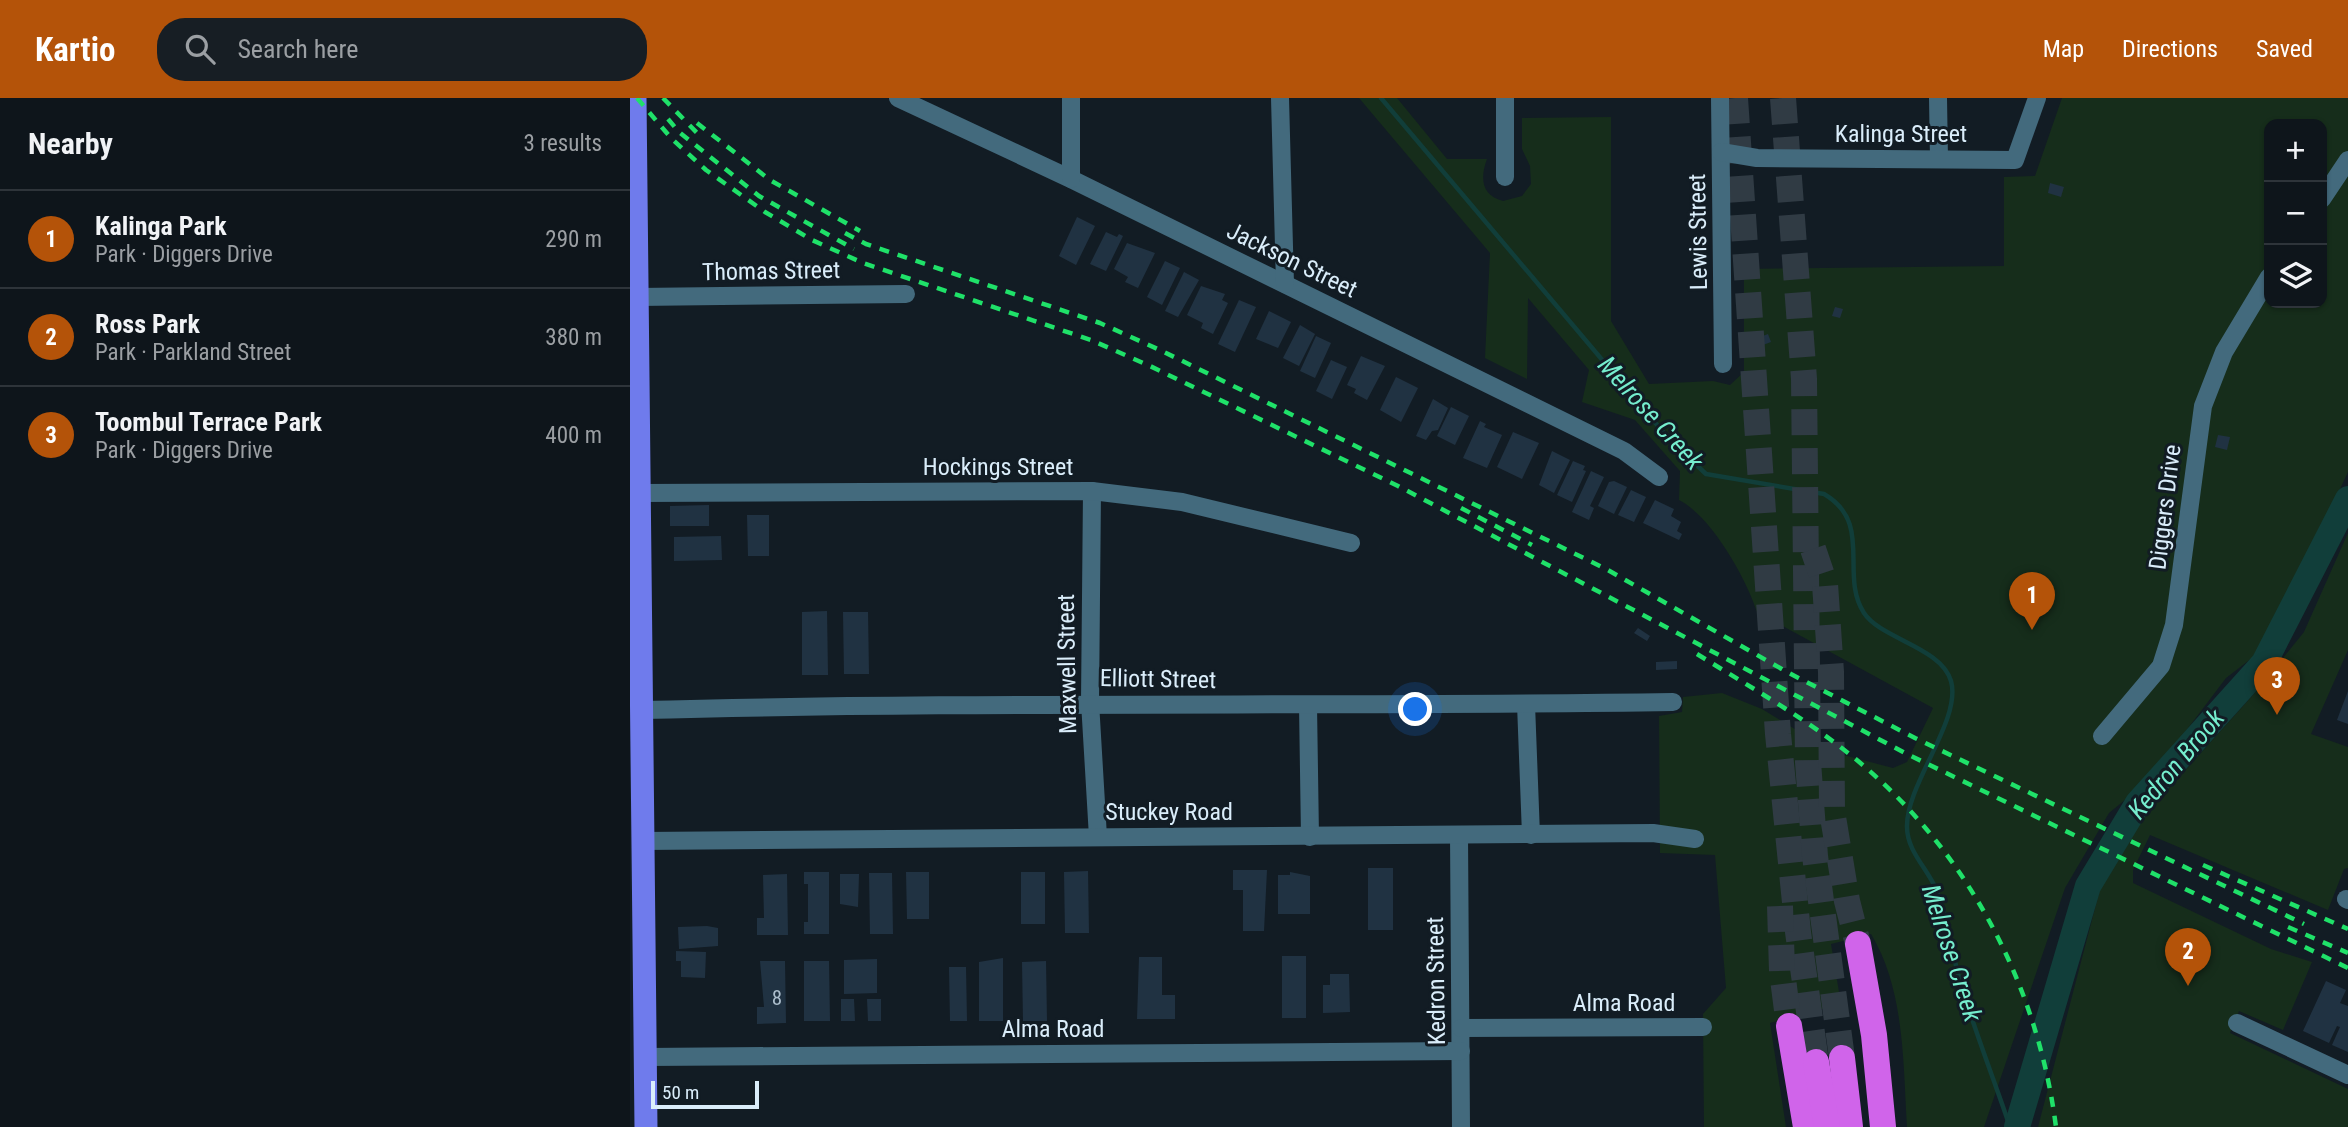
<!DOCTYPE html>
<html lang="en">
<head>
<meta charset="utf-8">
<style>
  :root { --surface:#0e151b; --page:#171e24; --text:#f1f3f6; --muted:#9b9fa3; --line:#2e343a; --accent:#b45309 }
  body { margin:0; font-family:"Roboto Condensed",sans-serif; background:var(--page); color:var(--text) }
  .controls { position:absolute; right:21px; top:21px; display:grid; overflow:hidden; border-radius:14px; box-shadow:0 2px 5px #0004 }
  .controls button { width:63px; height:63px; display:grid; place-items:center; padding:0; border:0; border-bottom:2px solid var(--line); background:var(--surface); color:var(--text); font:35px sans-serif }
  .scale { position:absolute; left:21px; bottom:18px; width:108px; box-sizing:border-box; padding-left:7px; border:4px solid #daedfa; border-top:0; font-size:19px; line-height:24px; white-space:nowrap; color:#daedfa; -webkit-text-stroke:5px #121c24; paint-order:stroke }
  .you { position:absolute; left:786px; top:612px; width:24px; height:24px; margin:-18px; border:5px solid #fff; border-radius:50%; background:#1a73e8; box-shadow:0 0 0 10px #1a73e833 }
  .badge { display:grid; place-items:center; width:46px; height:46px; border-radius:50%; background:var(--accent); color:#fff; font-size:23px; font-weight:700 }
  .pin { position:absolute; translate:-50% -58px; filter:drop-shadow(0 2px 4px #0008) }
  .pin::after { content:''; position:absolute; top:37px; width:24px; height:21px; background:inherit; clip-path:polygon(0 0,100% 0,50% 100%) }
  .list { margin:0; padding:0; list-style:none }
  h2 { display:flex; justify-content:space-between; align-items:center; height:91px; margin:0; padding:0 28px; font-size:30px }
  h2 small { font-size:23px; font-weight:400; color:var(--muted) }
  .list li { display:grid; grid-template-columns:46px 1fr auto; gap:21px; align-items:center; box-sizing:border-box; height:98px; padding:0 28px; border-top:2px solid var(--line) }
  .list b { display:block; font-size:26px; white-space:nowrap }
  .list p { margin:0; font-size:23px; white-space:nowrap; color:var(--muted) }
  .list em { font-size:23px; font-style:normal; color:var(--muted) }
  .icon { flex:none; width:38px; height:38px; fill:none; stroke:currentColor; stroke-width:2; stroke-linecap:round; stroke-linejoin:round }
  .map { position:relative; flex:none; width:1718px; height:1029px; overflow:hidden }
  header { display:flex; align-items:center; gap:42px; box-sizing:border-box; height:98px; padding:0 35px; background:var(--accent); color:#fff }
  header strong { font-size:33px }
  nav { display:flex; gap:38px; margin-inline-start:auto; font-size:24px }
  .search { width:490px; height:63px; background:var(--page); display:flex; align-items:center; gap:18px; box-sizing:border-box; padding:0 24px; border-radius:28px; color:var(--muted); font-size:26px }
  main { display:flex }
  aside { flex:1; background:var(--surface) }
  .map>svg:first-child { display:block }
</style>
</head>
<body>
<header>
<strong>Kartio</strong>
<div class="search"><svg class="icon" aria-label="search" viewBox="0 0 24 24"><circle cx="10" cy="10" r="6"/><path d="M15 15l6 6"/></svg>Search here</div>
<nav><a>Map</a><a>Directions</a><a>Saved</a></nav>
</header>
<main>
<aside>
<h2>Nearby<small>3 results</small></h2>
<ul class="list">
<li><span class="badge">1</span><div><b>Kalinga Park</b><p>Park · Diggers Drive</p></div><em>290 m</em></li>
<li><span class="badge">2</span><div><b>Ross Park</b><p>Park · Parkland Street</p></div><em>380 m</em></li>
<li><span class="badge">3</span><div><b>Toombul Terrace Park</b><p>Park · Diggers Drive</p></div><em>400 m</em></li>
</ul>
</aside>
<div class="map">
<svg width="1718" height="1029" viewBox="0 0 1718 1029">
  <rect width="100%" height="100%" fill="#121c24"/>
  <g fill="#162d1b" fill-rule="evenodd">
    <path d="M729,0H767L817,61H857C850,80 851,97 873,103L892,98L901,86L900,68L892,51V20L981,19V223L1019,286L1083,283L1100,287L1114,274V171L1374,168V79L1405,78L1432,0H1718V374L1635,550L1596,580L1518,683L1479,715L1435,790L1354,1029H1277C1273,966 1275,892 1241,836L1201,846L1211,906L1140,925L1156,1029H1074L1073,916L1096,890L1085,757L1030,755L1029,618L1052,614L1053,599L1092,595L1132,611L1202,654L1263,670L1277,664L1303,610L1127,514C1116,480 1081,418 1049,402L1050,373L1005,322L952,304L959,272L898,200L897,281L855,260L860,155ZM1639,26H1692V205H1639Z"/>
    <polygon points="1718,435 1718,552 1681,636 1718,649 1718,770 1714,771 1698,812 1520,737 1503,772 1503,785 1641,851 1682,864 1653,932 1609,913 1600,935 1718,991 1718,1029 1408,1029 1470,791 1508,725 1622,598 1674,534"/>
  </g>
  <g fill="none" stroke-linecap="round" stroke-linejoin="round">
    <path stroke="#113e3a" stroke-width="4.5" d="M751,0L1039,341L1076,376L1194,396C1244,425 1209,477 1234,515C1251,541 1311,549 1321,583C1332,622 1276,686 1277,729C1277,753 1297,770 1306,791C1319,823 1322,860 1333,893C1347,939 1365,984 1380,1029"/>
    <polyline stroke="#113e3a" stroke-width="26" points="1387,1029 1458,788 1508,705 1634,565 1718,401"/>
  </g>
  <g fill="#203242">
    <polygon points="1420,85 1434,89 1431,99 1418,95"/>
    <polygon points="447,119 465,128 446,167 429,158"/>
    <polygon points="476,134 487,139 489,136 493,138 476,173 460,166"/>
    <polygon points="497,145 525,155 508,190 495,184 498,179 484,171"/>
    <polygon points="535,163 550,170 532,207 517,199"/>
    <polygon points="554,174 569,182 548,219 535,213"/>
    <polygon points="571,188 595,196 592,202 598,205 583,236 571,230 573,225 557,217"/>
    <polygon points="609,202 626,209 605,254 588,246"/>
    <polygon points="1205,209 1213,211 1210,220 1202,218"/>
    <polygon points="639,213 661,224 648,250 626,241"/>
    <polygon points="670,227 685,236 669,268 653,260"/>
    <polygon points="1138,236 1141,244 1133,247 1130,239"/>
    <polygon points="686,238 701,245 685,280 670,273"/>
    <polygon points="731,258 755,268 737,302 724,295 726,291 717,287"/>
    <polygon points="701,262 717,269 702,301 686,293"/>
    <polygon points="766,279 788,290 771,324 750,312"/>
    <polygon points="803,301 818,310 808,332 802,333 796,342 786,338"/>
    <polygon points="821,309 839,318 825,347 807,338"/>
    <polygon points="850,323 856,326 854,329 872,337 857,370 833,360"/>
    <polygon points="883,334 909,345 892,381 867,369"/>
    <polygon points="1588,337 1600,339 1597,352 1585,349"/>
    <polygon points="922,353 940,362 924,395 909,387"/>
    <polygon points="943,363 955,368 953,372 956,373 942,404 927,397"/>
    <polygon points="961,373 974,379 960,408 964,410 959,422 942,414"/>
    <polygon points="984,383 997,389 984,416 968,408 979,384"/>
    <polygon points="1001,392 1016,399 1004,424 988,417"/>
    <polygon points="1025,402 1044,411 1041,418 1051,424 1047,433 1052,436 1049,442 1013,425"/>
    <polygon points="79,407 79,428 40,428 40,408"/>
    <polygon points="117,417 139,417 139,458 118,458"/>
    <polygon points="91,438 92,462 44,463 44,439"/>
    <polygon points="197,513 198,577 172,577 172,514"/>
    <polygon points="213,514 238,514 239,576 214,576"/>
    <polygon points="1008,530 1020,538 1017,543 1004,535"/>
    <polygon points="1047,563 1047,571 1026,572 1026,564"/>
    <polygon points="1718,593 1718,626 1707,622"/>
    <rect x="738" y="770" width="25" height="62"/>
    <polygon points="603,772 637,772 634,833 613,833 613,792 603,792"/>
    <polygon points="458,773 459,835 435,835 434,774"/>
    <polygon points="174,774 199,774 199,836 174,836 174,824 178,824 178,786 174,786"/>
    <polygon points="276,774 299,774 299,821 277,821"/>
    <rect x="391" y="774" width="24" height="52"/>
    <polygon points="660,774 680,778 680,816 648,816 648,777 660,777"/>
    <polygon points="239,775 262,775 263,836 240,836"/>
    <polygon points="157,776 158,837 127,837 127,820 134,820 133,777"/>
    <polygon points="210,776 229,776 228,809 210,806"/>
    <polygon points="77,828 88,830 88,848 49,851 48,829"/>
    <polygon points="46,853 76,854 75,880 51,879 51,863 46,863"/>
    <rect x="652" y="858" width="24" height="62"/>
    <polygon points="509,859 532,859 532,897 545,897 545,921 507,921"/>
    <polygon points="373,860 373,923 349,923 349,864"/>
    <polygon points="247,861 247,895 214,896 214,862"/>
    <polygon points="130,863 155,863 156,925 127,926 127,909 134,909"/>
    <polygon points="174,863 199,863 200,923 174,923"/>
    <polygon points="416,863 417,923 393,923 392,864"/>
    <polygon points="319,869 336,869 337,923 320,923"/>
    <polygon points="700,876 719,876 720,914 693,915 693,887 700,887"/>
    <polygon points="1696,883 1716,892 1710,905 1718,908 1718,954 1702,947 1710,929 1707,928 1699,945 1673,933"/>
    <polygon points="211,901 224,901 225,923 211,923"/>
    <polygon points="237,901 251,901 251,923 238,923"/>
  </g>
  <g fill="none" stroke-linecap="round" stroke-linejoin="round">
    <g stroke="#303b44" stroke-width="26" stroke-dasharray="26 13" stroke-linecap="butt">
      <polyline points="1105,0 1148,636 1168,834 1186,964"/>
      <polyline points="1153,0 1174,281 1178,664 1185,758 1212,960"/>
      <polyline points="1183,451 1195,486 1201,574 1202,713 1217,803 1228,846"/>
      <polyline points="1150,808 1152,873 1159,928"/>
    </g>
    <g stroke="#436a7d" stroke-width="18">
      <polyline points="268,0 441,81 994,353 1029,379"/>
      <polyline points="441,0 441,81"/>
      <polyline points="650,0 655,186"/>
      <polyline points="875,0 875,79"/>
      <polyline points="1090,0 1093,266"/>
      <polyline points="1308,0 1309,61"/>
      <polyline points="1091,54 1127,60 1385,62 1407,0"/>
      <polyline points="1692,101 1718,62"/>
      <polyline points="7,199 276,196"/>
      <polyline points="462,393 460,604 468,739"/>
      <polyline points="10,395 462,393 552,404 721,445"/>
      <polyline points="896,606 901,737"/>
      <polyline points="678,607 680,739"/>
      <path d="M11,612C355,603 699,609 1043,604"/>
      <polyline points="1472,638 1531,568 1544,527 1573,308 1594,254 1639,179"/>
      <polyline points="829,737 831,1029"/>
      <polyline points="13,743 1023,735 1065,741"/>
      <polyline points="1716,801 1718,802"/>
      <polyline points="1607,925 1718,977"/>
      <polyline points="831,930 1073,929"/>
      <polyline points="15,959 831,953"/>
    </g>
    <polyline stroke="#6f7bec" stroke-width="23" points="5,0 16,1029"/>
    <g stroke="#d064ea" stroke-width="26">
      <polyline points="1228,846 1244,937 1253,1029"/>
      <polyline points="1159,928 1176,1029"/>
      <polyline points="1212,960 1220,1029"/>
      <polyline points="1186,964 1197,1029"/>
    </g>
    <g stroke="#1fe169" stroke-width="4.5" stroke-dasharray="10 9" stroke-linecap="butt">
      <polyline points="7,0 41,40 76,72 135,114 182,142 233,165 461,242 520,268 768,388 1277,656 1718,870"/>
      <polyline points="33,0 72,40"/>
      <polyline points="38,21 49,34 129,98 224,151"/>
      <polyline points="67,25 140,82 230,133"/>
      <polyline points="215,135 236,146 470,225 532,253 976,471 1157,574 1285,640 1674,826"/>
      <polyline points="831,410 902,447"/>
      <path d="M1067,556C1117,587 1168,616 1213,651C1332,743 1407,881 1426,1029"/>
      <polyline points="1573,767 1718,831"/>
      <polyline points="1658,829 1718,855"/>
    </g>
  </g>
  <g text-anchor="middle" stroke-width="6" stroke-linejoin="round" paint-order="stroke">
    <g font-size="21" fill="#acbecc">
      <text x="147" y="907">8</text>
    </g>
    <g font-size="24" fill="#daedfa" stroke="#121c24">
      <text x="1271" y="44">Kalinga Street</text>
      <text transform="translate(1068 134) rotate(-91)" y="8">Lewis Street</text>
      <text transform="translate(662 162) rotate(26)" y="8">Jackson Street</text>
      <text transform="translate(141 173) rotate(-1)" y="8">Thomas Street</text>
      <text x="368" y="377">Hockings Street</text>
      <text transform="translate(1535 409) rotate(-83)" y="8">Diggers Drive</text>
      <text transform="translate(437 566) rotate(-91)" y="8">Maxwell Street</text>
      <text transform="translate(528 581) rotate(1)" y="8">Elliott Street</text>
      <text x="539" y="722">Stuckey Road</text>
      <text transform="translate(806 883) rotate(-91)" y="8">Kedron Street</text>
      <text x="994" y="913">Alma Road</text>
      <text x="423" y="939">Alma Road</text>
    </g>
    <g font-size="26" font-style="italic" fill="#75edce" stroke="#121c24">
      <text transform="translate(1021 315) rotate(48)" y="9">Melrose Creek</text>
      <text transform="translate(1546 666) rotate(-50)" y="9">Kedron Brook</text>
      <text transform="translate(1322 855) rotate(72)" y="9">Melrose Creek</text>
    </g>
  </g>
</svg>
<div class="controls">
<button>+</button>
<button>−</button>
<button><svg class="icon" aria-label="layers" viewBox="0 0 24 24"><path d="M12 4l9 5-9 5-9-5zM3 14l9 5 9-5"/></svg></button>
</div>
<div class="scale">50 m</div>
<div class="you"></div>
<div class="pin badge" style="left:1402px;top:532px">1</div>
<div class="pin badge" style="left:1558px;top:888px">2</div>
<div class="pin badge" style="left:1647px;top:617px">3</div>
</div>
</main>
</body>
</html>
